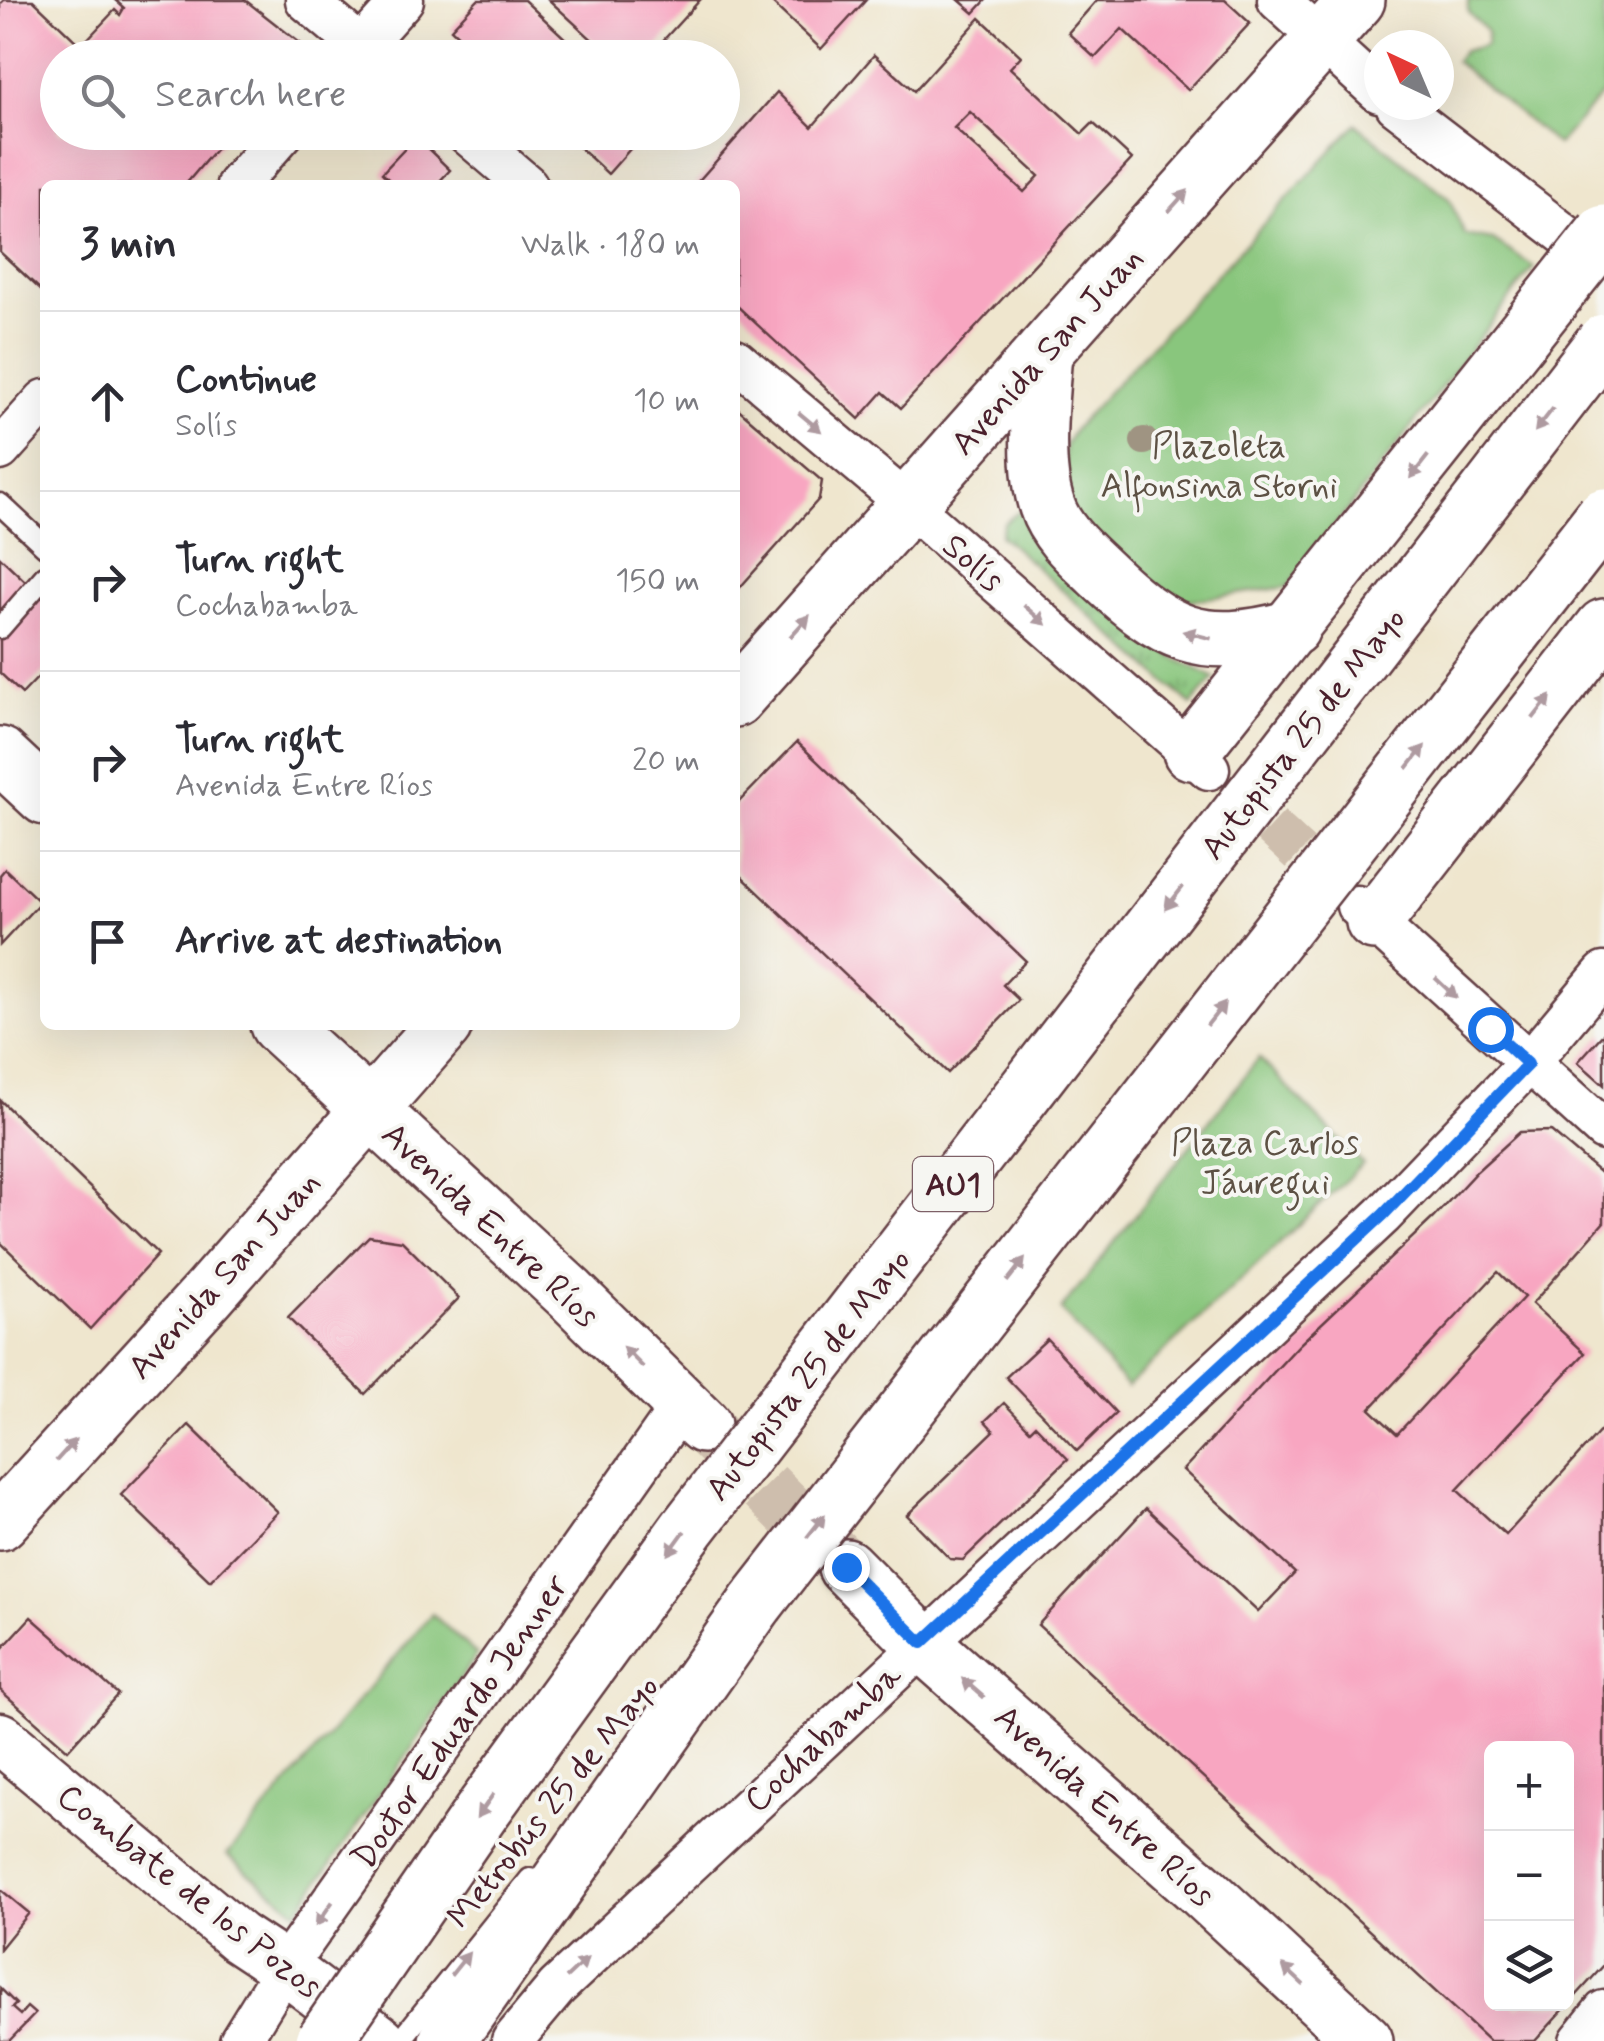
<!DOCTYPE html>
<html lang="en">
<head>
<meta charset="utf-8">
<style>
  :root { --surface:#fff; --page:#f2f2f3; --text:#2b2b33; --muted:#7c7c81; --line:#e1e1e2 }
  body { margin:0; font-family:Mynerve,sans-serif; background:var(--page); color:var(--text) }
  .controls { position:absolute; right:30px; bottom:30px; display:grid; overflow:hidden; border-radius:15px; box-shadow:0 10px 40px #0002 }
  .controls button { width:90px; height:90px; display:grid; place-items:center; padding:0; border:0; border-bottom:2px solid var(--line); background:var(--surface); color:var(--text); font:50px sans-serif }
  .compass { position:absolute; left:1364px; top:30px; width:90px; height:90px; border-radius:50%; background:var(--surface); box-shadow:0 10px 40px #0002; rotate:316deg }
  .stop { position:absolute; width:30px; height:30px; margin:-22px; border:8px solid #1a73e8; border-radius:50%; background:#fff }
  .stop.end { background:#1a73e8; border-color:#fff; box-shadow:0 2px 10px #0008 }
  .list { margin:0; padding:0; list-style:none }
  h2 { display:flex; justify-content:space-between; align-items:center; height:130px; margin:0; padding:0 40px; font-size:42px }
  h2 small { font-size:32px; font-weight:400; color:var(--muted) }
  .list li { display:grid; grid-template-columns:65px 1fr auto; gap:30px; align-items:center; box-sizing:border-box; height:180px; padding:0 40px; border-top:2px solid var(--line) }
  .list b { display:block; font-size:38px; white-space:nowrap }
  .list p { margin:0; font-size:32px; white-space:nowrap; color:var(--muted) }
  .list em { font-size:32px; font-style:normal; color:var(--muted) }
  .icon { flex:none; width:55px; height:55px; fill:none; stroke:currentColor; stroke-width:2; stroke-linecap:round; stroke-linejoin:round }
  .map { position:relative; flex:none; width:1604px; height:2041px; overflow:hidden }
  .search { position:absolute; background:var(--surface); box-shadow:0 10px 40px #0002; left:40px; top:40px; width:700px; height:110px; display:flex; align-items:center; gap:25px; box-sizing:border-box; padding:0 35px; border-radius:55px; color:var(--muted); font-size:38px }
  .panel { position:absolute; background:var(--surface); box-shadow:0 10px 40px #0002; left:40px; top:180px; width:700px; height:850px; border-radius:15px }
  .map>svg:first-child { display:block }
</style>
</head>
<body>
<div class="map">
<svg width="1604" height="2041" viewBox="0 0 1604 2041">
  <defs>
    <pattern id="grass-tufts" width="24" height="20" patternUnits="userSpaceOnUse" patternTransform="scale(2.5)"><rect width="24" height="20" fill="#89c67d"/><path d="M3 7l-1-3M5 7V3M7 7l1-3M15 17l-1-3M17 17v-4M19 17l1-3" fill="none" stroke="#72a067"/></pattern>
  </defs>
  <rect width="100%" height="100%" fill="#f6f6f2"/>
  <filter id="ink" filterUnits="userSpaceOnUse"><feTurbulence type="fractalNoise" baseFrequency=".01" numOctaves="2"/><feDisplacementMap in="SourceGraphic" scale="20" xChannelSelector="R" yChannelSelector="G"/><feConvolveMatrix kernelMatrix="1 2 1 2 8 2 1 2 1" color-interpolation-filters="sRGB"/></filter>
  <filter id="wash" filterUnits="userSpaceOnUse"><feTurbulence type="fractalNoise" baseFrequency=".0048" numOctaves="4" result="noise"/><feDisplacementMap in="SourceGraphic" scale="40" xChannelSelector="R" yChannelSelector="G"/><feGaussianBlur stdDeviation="2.25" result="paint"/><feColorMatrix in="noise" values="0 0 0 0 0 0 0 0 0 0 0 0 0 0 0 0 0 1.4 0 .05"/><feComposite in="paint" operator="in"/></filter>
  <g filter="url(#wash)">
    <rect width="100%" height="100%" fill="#efe6ce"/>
    <polygon fill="url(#grass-tufts)" stroke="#6a7254" stroke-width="2.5" points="1024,508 1173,657 1215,678 1191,705 1000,535 1004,523"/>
    <g fill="#89c67d" stroke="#6a7254" stroke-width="2.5">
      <polygon points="1468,0 1604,0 1604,92 1557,145 1455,61 1463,51 1486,45 1487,32 1468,12"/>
      <polygon points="1356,124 1449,199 1465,235 1493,240 1534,267 1288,587 1163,604 1061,511 1065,445 1075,428"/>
      <polygon points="1259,1058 1363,1164 1127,1387 1061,1310"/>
      <polygon points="432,1614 477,1655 297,1912 227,1855"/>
    </g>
    <g id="blocks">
      <g fill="#f8a6c1" fill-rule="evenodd">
        <polygon points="4,0 33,0 81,46 115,10 120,15 124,8 115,0 245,0 305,47 296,58 58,58 58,132 230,132 185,185 45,185 45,294 0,252 0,4"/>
        <polygon points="478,0 524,0 586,58 482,58 451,29"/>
        <polygon points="549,0 700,0 647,58 612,58"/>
        <polygon points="769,0 866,0 821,49"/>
        <polygon points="959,0 986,0 974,13"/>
        <polygon points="1097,0 1225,0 1250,23 1188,90 1122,29 1095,58 1068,33"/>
        <path d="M980,18L1021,56L1010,68L1082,134L1093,123L1132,159L901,408L883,392L859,419L735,304V185H695L777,92L812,127L874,55L914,91ZM970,112L1039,176L1024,192L954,128Z"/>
        <polygon points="563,132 645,132 608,174"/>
        <polygon points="416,137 450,170 436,185 394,185 382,173"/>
        <polygon points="735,406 822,481 819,499 735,593"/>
        <polygon points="0,557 45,600 45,670 22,694 0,673"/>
        <polygon points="797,742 1026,961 1003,985 1019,1000 948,1073 735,870 735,806"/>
        <polygon points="5,869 40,902 0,945 0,875"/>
        <polygon points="1604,1033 1604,1085 1578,1062"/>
        <polygon points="0,1100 158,1254 90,1329 0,1242"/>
        <path d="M1551,1131L1604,1176V1222L1532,1304L1585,1353L1457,1490L1506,1535L1604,1427V1965L1535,2041H1489L1038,1625L1146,1508L1258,1612L1295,1573L1183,1470L1300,1344L1433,1218L1477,1171L1520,1132ZM1498,1272L1524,1297L1397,1434L1370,1409ZM1492,1748H1566V2004H1522L1518,2008L1514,2004H1492Z"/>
        <polygon points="369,1236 402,1241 459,1298 365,1394 288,1318"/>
        <polygon points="1047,1339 1116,1413 1077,1451 1006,1377"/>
        <polygon points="1004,1403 1030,1430 1035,1425 1068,1459 963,1560 950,1559 907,1515 994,1431 985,1421"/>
        <polygon points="189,1425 278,1512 210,1581 121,1495"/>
        <polygon points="31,1617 118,1694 68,1750 0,1690 0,1651"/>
        <polygon points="0,1889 29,1913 0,1949"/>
        <polygon points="0,1988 16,2004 12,2008 20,2015 27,2007 35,2014 9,2041 0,2041"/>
      </g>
    </g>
  </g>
  <g filter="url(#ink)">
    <use href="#blocks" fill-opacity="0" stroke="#633d43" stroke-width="2.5"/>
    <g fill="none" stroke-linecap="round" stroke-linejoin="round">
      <polyline stroke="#cebead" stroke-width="40" stroke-dasharray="40 20" stroke-linecap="butt" points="1227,785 1342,892"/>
      <polyline stroke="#cebead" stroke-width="55" stroke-dasharray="55 28" stroke-linecap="butt" points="706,1428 844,1565"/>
      <defs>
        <g id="service">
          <polyline points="0,504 45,546"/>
          <polyline points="0,628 45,576"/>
          <polyline points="400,2041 530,1879"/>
        </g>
        <g id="minor">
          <polyline points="306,0 375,58"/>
          <polyline points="1278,0 1379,92"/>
          <polyline points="351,58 403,0"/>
          <polyline points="1396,105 1568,237"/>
          <polyline points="465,132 527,185"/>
          <polyline points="237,185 284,132"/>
          <polyline points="735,359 909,505 1209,769"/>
          <polyline points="0,450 45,400"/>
          <polyline points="1357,906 1604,1130"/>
          <polyline points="240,2041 285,1968 682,1405"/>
          <polyline points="512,2041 557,1987 1383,1215 1528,1064 1604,973"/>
          <polyline points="1580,2041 1604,2011"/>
        </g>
        <polyline id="tertiary" points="0,1738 238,1937 285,1968 381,2041"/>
        <g id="secondary">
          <polyline points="0,755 45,797"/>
          <polyline points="278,1025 570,1294 703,1425"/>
          <polyline points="846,1567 922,1643 1203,1891 1365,2041"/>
        </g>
        <g id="primary">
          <polyline points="735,699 1357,0"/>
          <polyline points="0,1522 208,1294 444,1025"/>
        </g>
        <g id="motorway">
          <path d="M1044,352C1041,397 1032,463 1047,506C1055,532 1080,554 1099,572C1165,635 1200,653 1292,628"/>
          <polyline points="1191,752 1479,390"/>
          <polyline points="1374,922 1604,627"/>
          <polyline points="447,2041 756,1603"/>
        </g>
      </defs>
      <use href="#service" stroke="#633d43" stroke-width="25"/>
      <use href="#minor" stroke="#633d43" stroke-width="45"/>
      <use href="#tertiary" stroke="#633d43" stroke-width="55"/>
      <use href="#secondary" stroke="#633d43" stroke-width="60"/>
      <use href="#primary" stroke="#633d43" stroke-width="60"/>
      <use href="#motorway" stroke="#633d43" stroke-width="60"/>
      <use href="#service" stroke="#fff" stroke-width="20"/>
      <use href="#minor" stroke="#fff" stroke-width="40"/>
      <use href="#tertiary" stroke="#fff" stroke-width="50"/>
      <use href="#secondary" stroke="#fff" stroke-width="55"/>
      <use href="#primary" stroke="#fff" stroke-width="55"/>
      <use href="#motorway" stroke="#fff" stroke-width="55"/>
      <defs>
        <g id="motorway-bridge">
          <polyline points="1479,390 1604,233"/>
          <polyline points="756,1603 1604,516"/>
          <polyline points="324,2041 485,1807 688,1528 1604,342"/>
        </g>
      </defs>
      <use href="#motorway-bridge" stroke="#633d43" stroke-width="60" stroke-linecap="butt"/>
      <use href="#motorway-bridge" stroke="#fff" stroke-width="55"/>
    </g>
    <circle fill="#9f9482" cx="1144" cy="441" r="14"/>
    <defs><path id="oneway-solid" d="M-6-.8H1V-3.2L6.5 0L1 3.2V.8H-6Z" transform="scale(2.5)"/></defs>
    <g fill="#ae9aa0">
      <use href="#oneway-solid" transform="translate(1178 201) rotate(-48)"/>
      <use href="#oneway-solid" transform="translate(1544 420) rotate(128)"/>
      <use href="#oneway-solid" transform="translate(810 422) rotate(40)"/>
      <use href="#oneway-solid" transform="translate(1419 467) rotate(128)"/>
      <use href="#oneway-solid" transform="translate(1035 615) rotate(41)"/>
      <use href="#oneway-solid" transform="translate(800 626) rotate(-48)"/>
      <use href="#oneway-solid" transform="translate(1197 635) rotate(-166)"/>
      <use href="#oneway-solid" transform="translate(1542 707) rotate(-52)"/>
      <use href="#oneway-solid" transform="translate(1416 757) rotate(-52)"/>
      <use href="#oneway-solid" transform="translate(1174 898) rotate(128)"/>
      <use href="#oneway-solid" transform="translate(1446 988) rotate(43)"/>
      <use href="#oneway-solid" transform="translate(1216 1014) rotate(-52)"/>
      <use href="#oneway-solid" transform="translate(1016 1270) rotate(-52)"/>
      <use href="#oneway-solid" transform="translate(633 1357) rotate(-135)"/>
      <use href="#oneway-solid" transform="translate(66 1450) rotate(-48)"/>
      <use href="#oneway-solid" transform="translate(816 1526) rotate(-52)"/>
      <use href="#oneway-solid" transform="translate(676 1543) rotate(126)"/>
      <use href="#oneway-solid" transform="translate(973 1688) rotate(-139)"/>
      <use href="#oneway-solid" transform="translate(485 1806) rotate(125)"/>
      <use href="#oneway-solid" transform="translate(324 1914) rotate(125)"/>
      <use href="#oneway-solid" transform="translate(460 1964) rotate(-51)"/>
      <use href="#oneway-solid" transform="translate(577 1968) rotate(-43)"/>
      <use href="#oneway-solid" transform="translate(1293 1975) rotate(-137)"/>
    </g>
  </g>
  <g fill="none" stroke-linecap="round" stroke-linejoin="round" filter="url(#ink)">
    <polyline stroke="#1a73e8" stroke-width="12" points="846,1567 922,1643 1383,1215 1528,1064 1490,1029"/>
  </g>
  <g text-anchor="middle" stroke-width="8" stroke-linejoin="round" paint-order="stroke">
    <rect fill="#f6f6f2" stroke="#7e6067" stroke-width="2.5" x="913" y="1157" width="80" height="54" rx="8"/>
    <g font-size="32" font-weight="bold" fill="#4a1f2b">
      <text x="953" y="1195">AU1</text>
    </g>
    <g font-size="35" fill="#4a1f2b" stroke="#f6f6f2">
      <text transform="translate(1046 350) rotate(-48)" y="12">Avenida San Juan</text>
      <text transform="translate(974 562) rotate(41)" y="12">Solís</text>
      <text transform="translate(1302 733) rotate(-52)" y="12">Autopista 25 de Mayo</text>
      <text transform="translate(491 1224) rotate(43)" y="12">Avenida Entre Ríos</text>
      <text transform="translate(223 1274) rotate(-48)" y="12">Avenida San Juan</text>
      <text transform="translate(807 1374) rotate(-52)" y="12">Autopista 25 de Mayo</text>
      <text transform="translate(459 1721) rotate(-55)" y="12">Doctor Eduardo Jenner</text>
      <text transform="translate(822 1737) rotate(-43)" y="12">Cochabamba</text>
      <text transform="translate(552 1801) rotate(-51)" y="12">Metrobús 25 de Mayo</text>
      <text transform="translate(1105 1805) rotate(42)" y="12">Avenida Entre Ríos</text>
      <text transform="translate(190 1890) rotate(38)" y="12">Combate de los Pozos</text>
    </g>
    <g font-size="35" fill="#5d5144" stroke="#f6f6f2">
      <text x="1219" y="457">Plazoleta<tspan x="1219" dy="40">Alfonsina Storni</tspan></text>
      <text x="1265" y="1154">Plaza Carlos<tspan x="1265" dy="40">Jáuregui</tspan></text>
    </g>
  </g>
</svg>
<div class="controls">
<button>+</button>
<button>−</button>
<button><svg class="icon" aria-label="layers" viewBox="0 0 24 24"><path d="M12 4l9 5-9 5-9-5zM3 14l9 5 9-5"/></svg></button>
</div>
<svg class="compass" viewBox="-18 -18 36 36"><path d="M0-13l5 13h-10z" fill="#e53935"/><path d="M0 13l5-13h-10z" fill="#7c7c81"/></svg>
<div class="stop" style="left:1490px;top:1029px"></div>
<div class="stop end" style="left:846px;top:1567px"></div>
<div class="search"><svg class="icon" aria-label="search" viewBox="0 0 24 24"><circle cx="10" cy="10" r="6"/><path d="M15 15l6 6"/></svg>Search here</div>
<section class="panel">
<h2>3 min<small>Walk · 180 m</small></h2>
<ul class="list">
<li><svg class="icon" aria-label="ahead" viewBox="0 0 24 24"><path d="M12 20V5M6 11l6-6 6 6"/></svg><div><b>Continue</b><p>Solís</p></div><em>10 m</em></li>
<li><svg class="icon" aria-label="right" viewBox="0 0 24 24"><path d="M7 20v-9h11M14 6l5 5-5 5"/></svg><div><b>Turn right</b><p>Cochabamba</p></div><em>150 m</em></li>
<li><svg class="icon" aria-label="right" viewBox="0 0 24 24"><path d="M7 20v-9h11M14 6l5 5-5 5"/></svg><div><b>Turn right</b><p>Avenida Entre Ríos</p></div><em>20 m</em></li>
<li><svg class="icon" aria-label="arrive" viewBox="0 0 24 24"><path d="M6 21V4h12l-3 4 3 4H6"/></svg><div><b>Arrive at destination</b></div></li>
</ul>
</section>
</div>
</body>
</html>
